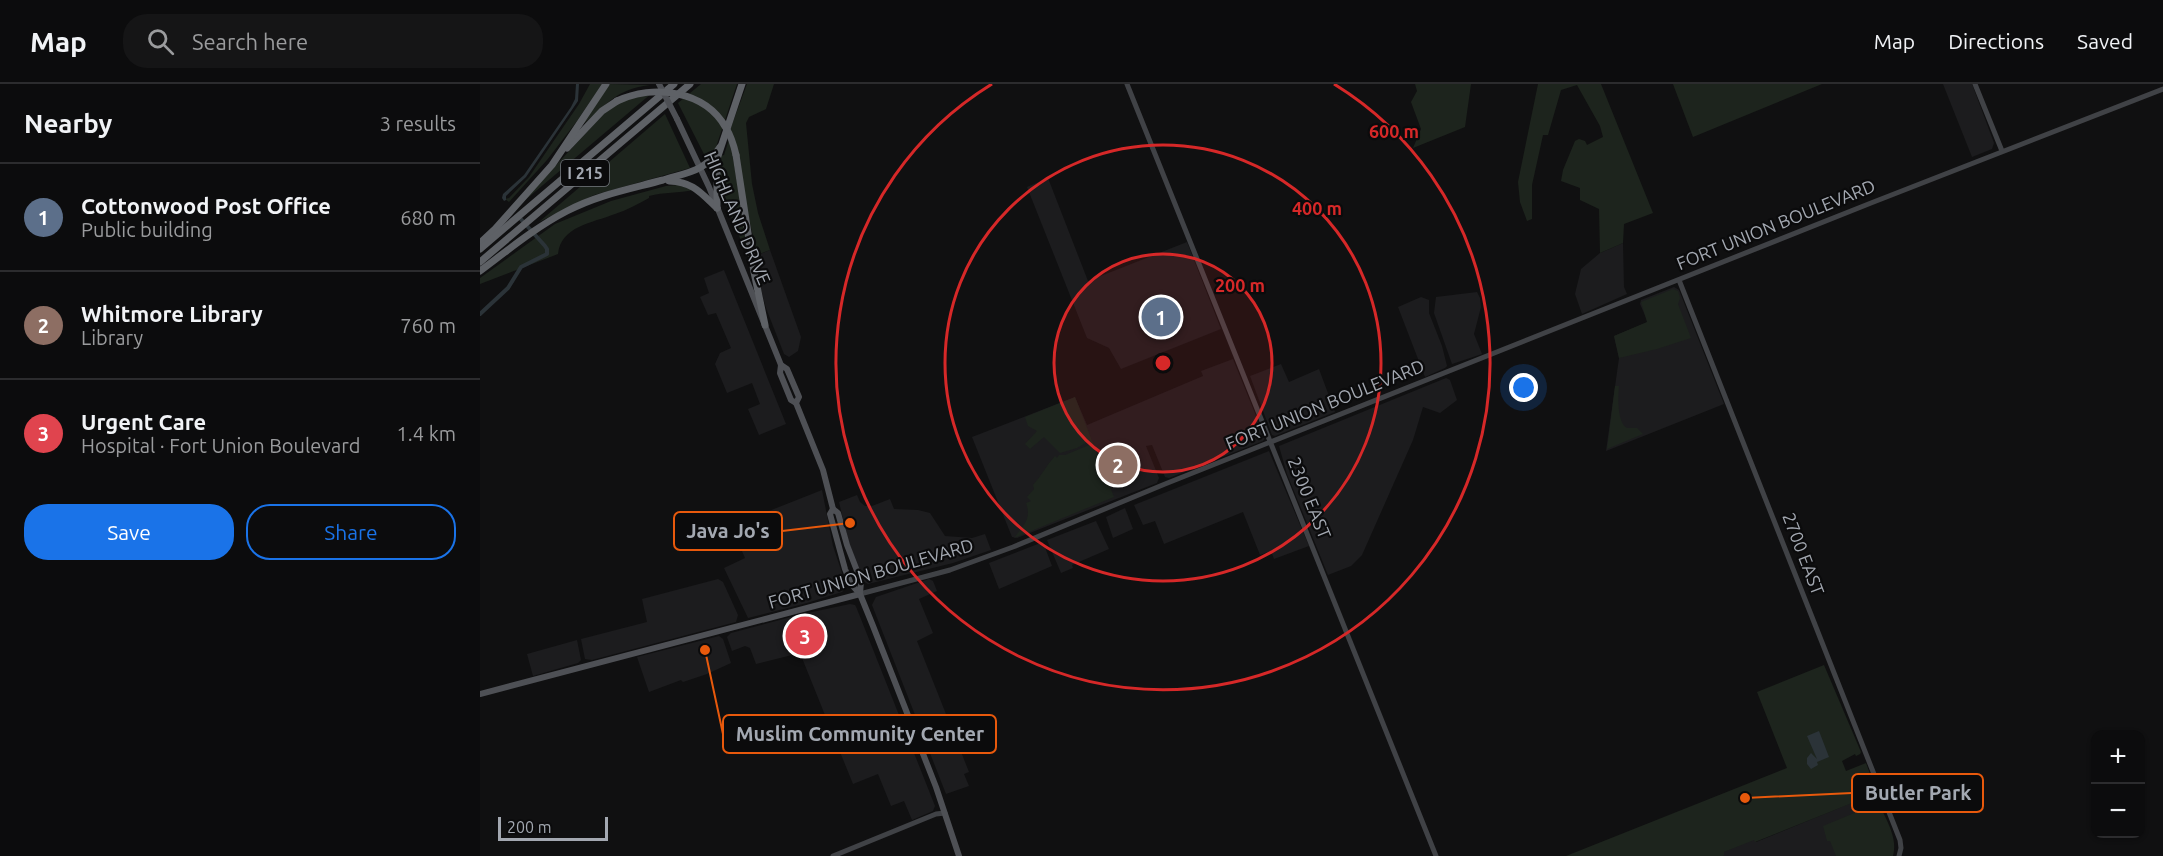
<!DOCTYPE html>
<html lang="en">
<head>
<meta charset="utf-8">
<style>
  :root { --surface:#0c0c0d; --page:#151516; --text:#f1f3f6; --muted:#9a9b9d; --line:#2c2c2e; --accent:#1a73e8 }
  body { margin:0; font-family:Ubuntu,sans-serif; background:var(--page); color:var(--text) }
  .controls { position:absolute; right:18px; bottom:18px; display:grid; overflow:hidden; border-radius:12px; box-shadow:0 2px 4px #0004 }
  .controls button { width:54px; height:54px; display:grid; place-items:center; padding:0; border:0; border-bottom:2px solid var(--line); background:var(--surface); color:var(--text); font:30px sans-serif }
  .scale { position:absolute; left:18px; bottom:15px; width:110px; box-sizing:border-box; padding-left:6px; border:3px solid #a3a8b1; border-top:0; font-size:16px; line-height:21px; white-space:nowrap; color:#a3a8b1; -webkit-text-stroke:4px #0b0b0c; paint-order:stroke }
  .you { position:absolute; left:1044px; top:304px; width:21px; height:21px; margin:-15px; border:4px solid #fff; border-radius:50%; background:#1a73e8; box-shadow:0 0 0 9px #1a73e833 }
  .badge { display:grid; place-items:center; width:39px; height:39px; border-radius:50%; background:var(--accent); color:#fff; font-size:20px; font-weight:700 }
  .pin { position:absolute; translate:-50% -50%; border:3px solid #fff; box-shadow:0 2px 6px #0006 }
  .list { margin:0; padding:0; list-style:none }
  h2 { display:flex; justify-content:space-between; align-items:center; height:78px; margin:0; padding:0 24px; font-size:26px }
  h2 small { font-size:20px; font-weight:400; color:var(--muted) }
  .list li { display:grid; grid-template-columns:39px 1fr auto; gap:18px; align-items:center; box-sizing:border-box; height:108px; padding:0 24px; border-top:2px solid var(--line) }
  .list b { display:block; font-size:22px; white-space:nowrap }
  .list p { margin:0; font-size:20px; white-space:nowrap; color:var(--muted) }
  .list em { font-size:20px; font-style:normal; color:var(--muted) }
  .actions { display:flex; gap:12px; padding:18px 24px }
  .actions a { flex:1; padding:14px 0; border:2px solid var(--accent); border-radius:24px; text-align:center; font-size:21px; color:var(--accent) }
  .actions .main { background:var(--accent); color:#fff }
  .icon { flex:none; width:33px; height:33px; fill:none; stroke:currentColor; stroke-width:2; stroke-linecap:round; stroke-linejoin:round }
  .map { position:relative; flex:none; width:1683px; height:772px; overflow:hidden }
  header { display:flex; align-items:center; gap:36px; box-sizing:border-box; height:84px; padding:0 30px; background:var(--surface); border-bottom:2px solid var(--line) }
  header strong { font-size:28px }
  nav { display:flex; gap:33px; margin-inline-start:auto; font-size:21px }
  .search { width:420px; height:54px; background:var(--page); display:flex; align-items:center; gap:15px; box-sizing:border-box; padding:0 21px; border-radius:24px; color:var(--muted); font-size:22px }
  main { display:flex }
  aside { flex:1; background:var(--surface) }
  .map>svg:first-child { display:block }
</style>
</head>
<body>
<header>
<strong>Map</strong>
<div class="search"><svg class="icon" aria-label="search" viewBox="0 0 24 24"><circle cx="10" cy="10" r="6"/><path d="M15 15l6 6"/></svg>Search here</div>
<nav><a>Map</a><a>Directions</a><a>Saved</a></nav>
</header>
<main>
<aside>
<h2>Nearby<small>3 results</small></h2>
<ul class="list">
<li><span class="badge" style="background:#5c6f8a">1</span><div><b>Cottonwood Post Office</b><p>Public building</p></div><em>680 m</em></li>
<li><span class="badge" style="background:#8d6e63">2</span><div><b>Whitmore Library</b><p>Library</p></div><em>760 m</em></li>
<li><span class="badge" style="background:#e0444e">3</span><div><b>Urgent Care</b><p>Hospital · Fort Union Boulevard</p></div><em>1.4 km</em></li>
</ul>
<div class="actions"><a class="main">Save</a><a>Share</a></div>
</aside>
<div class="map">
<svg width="1683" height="772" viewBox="0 0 1683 772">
  <rect width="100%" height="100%" fill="#101011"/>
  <g fill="#1c1c1e">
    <polygon points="1463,0 1492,0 1514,59 1512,65 1492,73"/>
    <polygon points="568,94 608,197 707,158 741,245 641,285 629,264 607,254 547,103"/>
    <polygon points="1143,159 1144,203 1147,210 1102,230 1095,210 1101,185 1120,169"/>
    <polygon points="290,166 321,253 318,267 309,273 304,270 286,224 278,194 275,172"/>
    <polygon points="244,186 306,340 279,351 268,325 280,320 272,299 247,309 235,280 240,269 251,264 236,229 228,231 220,213 229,209 224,194"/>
    <polygon points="1194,203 1199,206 1244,320 1126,367 1139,274 1134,252 1168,238 1160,220 1161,216"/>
    <polygon points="997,208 1000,214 1001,223 994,250 1002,270 972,280 954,229 956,213"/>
    <polygon points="941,213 949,216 949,229 962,262 967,282 965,284 945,293 918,223"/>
    <polygon points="753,275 785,354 783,357 689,394 685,393 672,361 666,362 679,394 677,399 537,454 532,453 492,353 595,313 607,341 723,292 721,287"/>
    <polygon points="801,280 809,298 839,285 855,328 795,352 792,351 770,292"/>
    <polygon points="966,294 970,296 977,316 960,329 943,323 933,356 882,471 871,482 848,491 807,390 799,362"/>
    <polygon points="789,367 829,462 794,475 791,467 780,471 763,428 684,460 675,437 663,441 654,421"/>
    <polygon points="342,406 353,462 365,498 365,505 362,508 327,519 268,534 244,484 265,474 251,442"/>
    <polygon points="377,411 380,418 385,422 392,422 410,415 414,425 438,426 450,429 465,452 492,454 505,450 511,466 473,479 388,500 383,497 368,456 359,418"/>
    <polygon points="645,424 653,445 633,454 626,433"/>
    <polygon points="616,437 629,465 592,481 593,484 581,489 567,456"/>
    <polygon points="563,458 572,482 519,505 509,479"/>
    <polygon points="238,495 243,498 258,531 256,538 112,576 105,575 101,555 167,538 162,515"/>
    <polygon points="449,495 453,497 457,507 439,515 453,549 437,557 489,688 484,690 489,702 466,710 392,521 396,513"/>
    <polygon points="370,520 375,521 377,525 455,722 453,727 432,736 424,717 411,722 398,690 373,700 358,663 380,653 373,632 349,641 320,569 276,580 270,564 265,562 252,567 247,553 251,549 318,531"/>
    <polygon points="239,552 243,555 251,579 227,590 203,598 201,596 169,608 157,573"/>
    <polygon points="97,556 101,576 98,579 53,592 47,570"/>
    <polygon points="1393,710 1414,764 1408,772 1243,772 1243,768 1274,755 1276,758"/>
  </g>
  <g fill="#1d241d">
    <polygon points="110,0 122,0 97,37 67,76 29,118 25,115 29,114 49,93 99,20"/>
    <path d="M130,0L170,1C133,6 128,21 102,41Z"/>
    <polygon points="221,0 257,0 234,69 227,76 198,19"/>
    <polygon points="267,0 294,0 286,25 269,33 266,39 272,100 278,129 290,166 277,171 250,46"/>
    <polygon points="935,0 991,0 985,43 933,64 941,45 931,18 937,7"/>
    <polygon points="1058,0 1121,0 1173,129 1144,140 1143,159 1120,169 1119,125 1100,116 1100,104 1081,97 1083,86 1095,57 1099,55 1105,57 1107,61 1123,53 1120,42 1097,1 1081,6 1068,51 1063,51 1052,101 1052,135 1047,137 1040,118 1038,98"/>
    <polygon points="1193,0 1342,0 1213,53"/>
    <polygon points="172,9 166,14 37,123 134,19"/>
    <polygon points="185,30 210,84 114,111 59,138"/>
    <polygon points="249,55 251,62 270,178 244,116 240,92 240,72 244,71"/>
    <path d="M198,101L214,106C198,109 184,108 169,112V114C158,120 147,126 135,130C112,139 81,142 78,170L0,200V194L75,140L131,117L186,102Z"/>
    <polygon points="1193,205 1198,207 1200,214 1198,220 1211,254 1177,265 1139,274 1134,252 1167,238 1161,218"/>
    <path d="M1135,302H1139C1138,312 1137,339 1147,344C1148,344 1156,344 1157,344L1163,350L1127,365Z"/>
    <path d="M595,313L634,413L534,454C543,442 552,435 546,419L551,417L547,413L554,405L553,401C562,391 566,382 575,372L577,374L579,371H585L609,361L607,358L597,364L580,369L564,353L550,365L545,360L557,347L548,342L545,333Z"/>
    <polygon points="1344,581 1381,668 1380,670 1376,672 1375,670 1362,677 1366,687 1386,679 1397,709 1275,758 1274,756 1244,768 1244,771 1243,772 1086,772 1307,684 1277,608"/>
    <path d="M1396,720L1400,722C1407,737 1418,755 1413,772H1356L1350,757H1347L1343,742Z"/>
  </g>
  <g fill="#2b3338">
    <polygon points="96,0 99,0 98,17 46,93 26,112 26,116 24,117 22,114 23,110 44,91 91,23 95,15"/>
    <polygon points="1339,647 1349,673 1337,678 1338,681 1331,685 1327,680 1327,674 1331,669 1337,675 1327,652"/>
  </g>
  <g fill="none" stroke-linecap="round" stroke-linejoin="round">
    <polyline stroke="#2b3338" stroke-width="4" points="0,230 28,204 41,183 67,170 67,165 65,162 39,133"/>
    <g stroke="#404246" stroke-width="5">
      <polyline points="647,0 956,772"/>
      <polyline points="1495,0 1522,67"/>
      <polyline points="1199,196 1420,756 1421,764 1419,772"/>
      <polyline points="380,510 470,486 533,463 685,400 1391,119 1683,5"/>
      <polyline points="353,772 456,730 465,729"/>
    </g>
    <g stroke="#4e5055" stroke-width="6">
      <polyline points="197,35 229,103 301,281 300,289 311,316 316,319"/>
      <polyline points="301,281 307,285 319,313 316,319 343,386 353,425 358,429 367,461 381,497 380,510"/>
      <polyline points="353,425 350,430 365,485 371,500 380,510 393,542 456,703 479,772"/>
      <polyline points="0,610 380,510"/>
    </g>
    <g stroke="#5e6166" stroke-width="7">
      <polyline points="87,64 122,27 137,17"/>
      <polyline points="256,71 274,188 285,241"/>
      <path d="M189,97C213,98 220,108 237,124"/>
      <polyline points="237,124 237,75 262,0"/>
      <polyline points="0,159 15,145 72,81 126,0"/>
      <polyline points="0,165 194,0"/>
      <polyline points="0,178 210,0"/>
      <path d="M0,187C28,166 56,143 87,127C117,111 150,105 183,96C209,88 225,88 240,63"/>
    </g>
    <polyline stroke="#4e5055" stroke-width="6" points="179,0 197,35"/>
    <path stroke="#5e6166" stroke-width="7" d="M137,17C173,0 225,6 246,44C251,52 254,62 256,71"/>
  </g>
  <circle cx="683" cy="279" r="109" fill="#d62828" fill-opacity=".12"/>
  <g fill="none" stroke="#d62828" stroke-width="3">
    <circle cx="683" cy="279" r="109"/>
    <circle cx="683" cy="279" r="218"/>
    <path d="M854 0A327 327 0 1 1 512 0"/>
  </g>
  <g text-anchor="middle" stroke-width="4.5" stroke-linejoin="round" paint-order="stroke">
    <rect fill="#0b0b0c" stroke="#757980" stroke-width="1.5" x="81" y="76" width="48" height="26" rx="4.5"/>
    <g font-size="16" font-weight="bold" fill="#a3a8b1">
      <text x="105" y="95">I 215</text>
    </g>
    <g font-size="18" fill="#a3a8b1" stroke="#0b0b0c">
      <text transform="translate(257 134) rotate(67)" y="6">HIGHLAND DRIVE</text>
      <text transform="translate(1296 141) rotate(-22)" y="6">FORT UNION BOULEVARD</text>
      <text transform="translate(845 321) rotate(-22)" y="6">FORT UNION BOULEVARD</text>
      <text transform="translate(829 414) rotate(68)" y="6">2300 EAST</text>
      <text transform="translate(1323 470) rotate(69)" y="6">2700 EAST</text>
      <text transform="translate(391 490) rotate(-16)" y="6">FORT UNION BOULEVARD</text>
    </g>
  </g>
  <circle cx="683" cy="279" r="9" fill="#d62828" stroke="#0b0b0c" stroke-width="3"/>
  <g font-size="18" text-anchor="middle" font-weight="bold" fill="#d62828" stroke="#0b0b0c" stroke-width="4.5" stroke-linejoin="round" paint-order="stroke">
    <text x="914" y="54">600 m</text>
    <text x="837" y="131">400 m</text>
    <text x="760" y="208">200 m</text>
  </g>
  <path fill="none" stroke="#e8590c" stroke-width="2" d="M370 439L302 447M225 566L243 650M1265 714L1372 709"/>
  <g fill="#e8590c" stroke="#0b0b0c" stroke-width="2">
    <circle cx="370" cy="439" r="6"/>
    <circle cx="225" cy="566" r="6"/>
    <circle cx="1265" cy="714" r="6"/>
  </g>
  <g fill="#0b0b0c" stroke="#e8590c" stroke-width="2">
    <rect x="194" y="428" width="108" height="38" rx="6"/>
    <rect x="243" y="631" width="273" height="38" rx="6"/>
    <rect x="1372" y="690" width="131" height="38" rx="6"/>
  </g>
  <g font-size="20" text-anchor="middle" font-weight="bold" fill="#a3a8b1">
    <text x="248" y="454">Java Jo's</text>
    <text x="380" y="657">Muslim Community Center</text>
    <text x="1438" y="716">Butler Park</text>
  </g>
</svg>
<div class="controls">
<button>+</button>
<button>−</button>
</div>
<div class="scale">200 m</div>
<div class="you"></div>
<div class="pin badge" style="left:681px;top:233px;background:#5c6f8a">1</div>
<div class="pin badge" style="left:638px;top:381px;background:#8d6e63">2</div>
<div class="pin badge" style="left:325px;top:552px;background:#e0444e">3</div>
</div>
</main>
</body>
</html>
